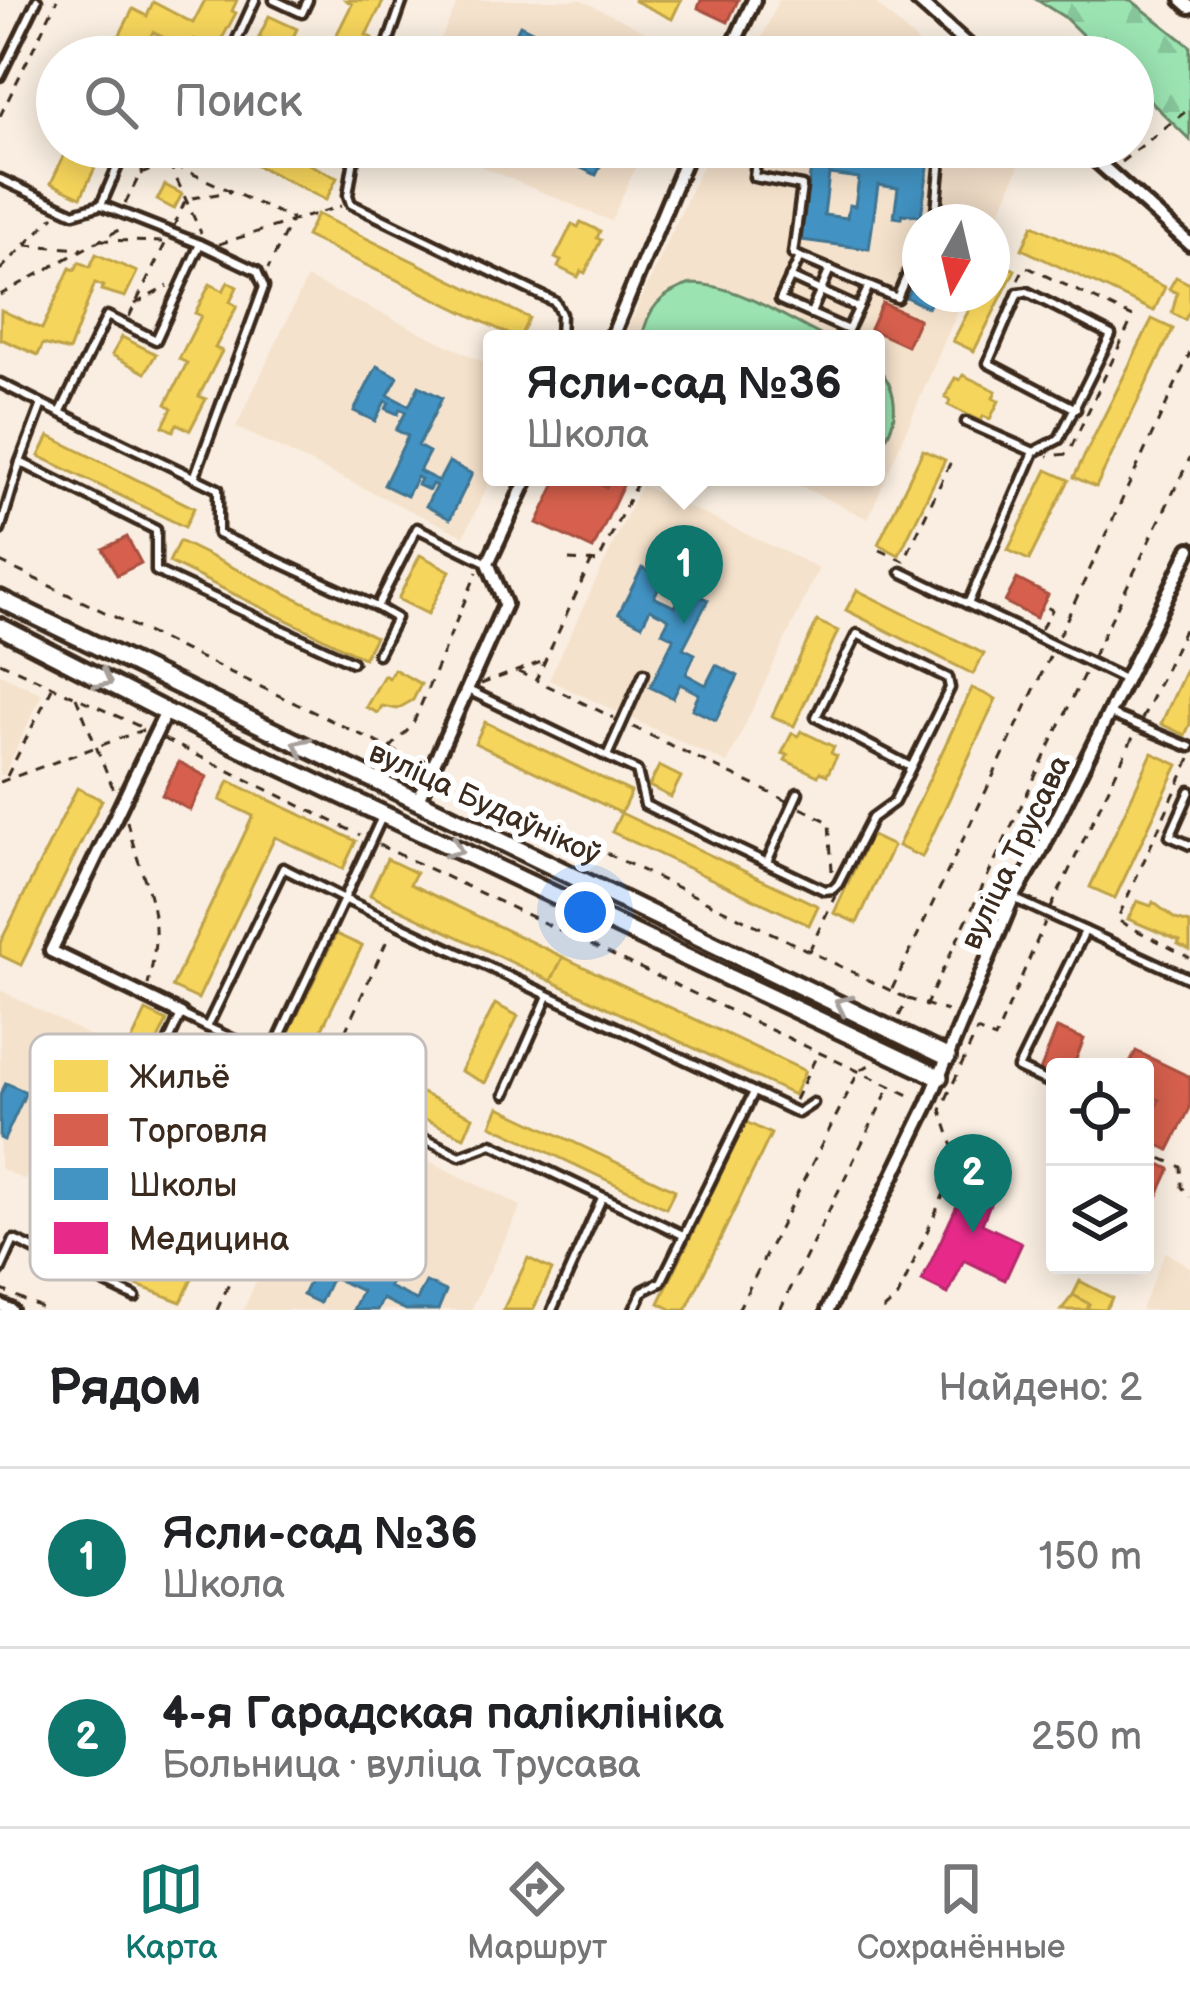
<!DOCTYPE html>
<html lang="ru">
<head>
<meta charset="utf-8">
<style>
  :root { --surface:#fff; --page:#f2f2f2; --text:#202124; --muted:#757577; --line:#e0e0e0; --accent:#0f766e }
  body { margin:0; font-family:"Balsamiq Sans",sans-serif; background:var(--page); color:var(--text) }
  .controls { position:absolute; right:36px; bottom:36px; display:grid; overflow:hidden; border-radius:12px; box-shadow:0 6px 30px #0003 }
  .controls button { width:108px; height:108px; display:grid; place-items:center; padding:0; border:0; border-bottom:3px solid var(--line); background:var(--surface); color:var(--text); font:60px sans-serif }
  .compass { position:absolute; left:902px; top:204px; width:108px; height:108px; border-radius:50%; background:var(--surface); box-shadow:0 6px 30px #0003; rotate:188deg }
  .you { position:absolute; left:585px; top:912px; width:42px; height:42px; margin:-30px; border:9px solid #fff; border-radius:50%; background:#1a73e8; box-shadow:0 0 0 18px #1a73e833 }
  .badge { display:grid; place-items:center; width:78px; height:78px; border-radius:50%; background:var(--accent); color:#fff; font-size:39px; font-weight:700 }
  .pin { position:absolute; translate:-50% -99px; filter:drop-shadow(0 3px 6px #0008) }
  .pin::after { content:''; position:absolute; top:63px; width:42px; height:36px; background:inherit; clip-path:polygon(0 0,100% 0,50% 100%) }
  .popup { position:absolute; left:483px; top:330px; width:402px; height:156px; box-sizing:border-box; display:grid; place-content:center; border-radius:12px; background:var(--surface); filter:drop-shadow(0 3px 9px #0005); font-size:39px; white-space:nowrap; color:var(--muted) }
  .popup b { font-size:45px; color:var(--text) }
  .popup::after { content:''; position:absolute; left:50%; top:100%; margin-left:-24px; border:24px solid transparent; border-top-color:var(--surface) }
  .list { margin:0; padding:0; list-style:none }
  h2 { display:flex; justify-content:space-between; align-items:center; height:156px; margin:0; padding:0 48px; font-size:51px }
  h2 small { font-size:39px; font-weight:400; color:var(--muted) }
  .list li { display:grid; grid-template-columns:78px 1fr auto; gap:36px; align-items:center; box-sizing:border-box; height:180px; padding:0 48px; border-top:3px solid var(--line) }
  .list b { display:block; font-size:45px; white-space:nowrap }
  .list p { margin:0; font-size:39px; white-space:nowrap; color:var(--muted) }
  .list em { font-size:39px; font-style:normal; color:var(--muted) }
  .icon { flex:none; width:66px; height:66px; fill:none; stroke:currentColor; stroke-width:2; stroke-linecap:round; stroke-linejoin:round }
  .map { position:relative; flex:none; width:1190px; height:1310px; overflow:hidden }
  .search { position:absolute; background:var(--surface); box-shadow:0 6px 30px #0003; left:36px; right:36px; top:36px; height:132px; display:flex; align-items:center; gap:30px; box-sizing:border-box; padding:0 42px; border-radius:66px; color:var(--muted); font-size:45px }
  .sheet { height:516px; background:var(--surface) }
  nav { display:flex; justify-content:space-around; align-items:center; box-sizing:border-box; height:168px; border-top:3px solid var(--line); background:var(--surface); font-size:33px; color:var(--muted) }
  nav a { display:grid; justify-items:center; gap:6px }
  nav .on { color:var(--accent) }
  .map>svg:first-child { display:block }
</style>
</head>
<body>
<div class="map">
<svg width="1190" height="1310" viewBox="0 0 1190 1310">
  <defs>
    <pattern id="forest-firs" width="22" height="20" patternUnits="userSpaceOnUse" patternTransform="scale(3)"><rect width="22" height="20" fill="#9be4b2"/><path d="M5 1l3.5 6h-7zM16 11l3.5 6h-7z" fill="#86c499"/></pattern>
  </defs>
  <rect width="100%" height="100%" fill="#f9eee1"/>
  <filter id="ink" filterUnits="userSpaceOnUse"><feTurbulence type="fractalNoise" baseFrequency=".00833" numOctaves="2"/><feDisplacementMap in="SourceGraphic" scale="24" xChannelSelector="R" yChannelSelector="G"/><feConvolveMatrix kernelMatrix="1 2 1 2 8 2 1 2 1" color-interpolation-filters="sRGB"/></filter>
  <g filter="url(#ink)">
    <g fill="#f5e2cc">
      <polygon points="459,0 581,0 697,57 432,57"/>
      <polygon points="779,0 872,0 934,57 753,57"/>
      <polygon points="435,147 645,147 611,221"/>
      <polygon points="711,147 1027,147 992,230 992,222 920,222 920,294 965,294 868,519 782,477 876,477 876,339 623,339"/>
      <polygon points="307,278 492,366 492,476 464,536 236,427"/>
      <polygon points="641,485 819,568 727,763 549,680"/>
      <polygon points="0,674 42,694 4,775 0,775"/>
      <polygon points="0,990 96,1039 24,1180 0,1168"/>
      <polygon points="334,1115 521,1206 471,1310 243,1310"/>
      <polygon points="1165,1252 1190,1267 1190,1310 1141,1310"/>
    </g>
    <polygon fill="url(#forest-firs)" stroke="#6b8768" stroke-width="3" points="1037,0 1131,0 1190,46 1190,140 1133,84 1133,57 1105,57 1064,17"/>
    <g fill="#9be4b2" stroke="#6b8768" stroke-width="3">
      <path d="M691,284C737,284 787,319 828,339H642C647,309 661,293 691,284Z"/>
      <path d="M876,366C901,391 900,425 876,451Z"/>
    </g>
    <g fill="#f6d55c" stroke="#bea249" stroke-width="3">
      <polygon points="205,0 237,0 232,11 236,13 218,46 193,39 187,50 153,32 142,54 130,48 127,55 113,48 133,9 147,16 153,2 193,23"/>
      <polygon points="346,0 384,0 366,35 372,38 363,57 333,57 337,49 331,46 352,4"/>
      <polygon points="633,0 681,0 672,19"/>
      <polygon points="269,16 297,29 287,50 259,37"/>
      <polygon points="68,147 105,147 81,197 51,183"/>
      <polygon points="220,147 274,147 337,178 326,200"/>
      <polygon points="165,185 182,194 174,209 157,200"/>
      <polygon points="317,214 529,318 519,339 306,236"/>
      <polygon points="581,222 600,231 597,238 601,240 585,273 581,271 578,277 558,267 561,261 555,258 572,224 578,227"/>
      <polygon points="1033,225 1165,287 1154,311 1022,249"/>
      <polygon points="96,254 137,272 125,297 101,290 103,286 95,283 69,351 43,344 38,355 1,339 0,341 1,310 42,329 70,268 75,270 79,262 90,267"/>
      <polygon points="994,259 1015,270 974,351 953,341 977,294 992,294"/>
      <polygon points="1176,277 1190,284 1190,310 1185,320 1172,313 1177,293 1169,289"/>
      <polygon points="228,282 237,287 230,302 237,306 215,348 222,351 199,396 206,399 190,430 177,424 173,431 163,426 172,408 166,404 187,363 179,359 201,316 195,313 210,284 223,291"/>
      <polygon points="1152,319 1173,329 1096,487 1074,477"/>
      <polygon points="122,337 156,354 145,373 112,355"/>
      <polygon points="963,375 996,391 993,398 999,401 990,419 983,416 981,421 948,405 950,400 945,397 955,378 960,380"/>
      <polygon points="49,436 194,508 185,527 39,456"/>
      <polygon points="923,450 945,460 899,555 878,544"/>
      <polygon points="1047,470 1069,480 1029,560 1008,550"/>
      <polygon points="179,541 375,637 364,658 169,562"/>
      <polygon points="420,555 450,571 428,614 398,599"/>
      <polygon points="857,590 984,654 973,674 846,610"/>
      <polygon points="817,621 838,631 794,726 772,716"/>
      <polygon points="1190,661 1190,724 1185,735 1161,724"/>
      <polygon points="394,669 421,684 413,700 397,709 382,706 378,713 366,707 384,675 389,678"/>
      <polygon points="972,688 996,699 922,857 898,846"/>
      <polygon points="485,722 631,792 621,813 475,743"/>
      <polygon points="801,731 834,747 831,753 837,756 827,775 820,772 818,776 785,760 788,755 782,753 792,733 798,736"/>
      <polygon points="1152,753 1178,765 1115,898 1090,887"/>
      <polygon points="659,766 681,777 671,797 649,786"/>
      <polygon points="229,781 356,841 343,869 275,837 198,999 172,987 253,816 220,800"/>
      <polygon points="77,788 102,800 21,965 0,955 0,943"/>
      <polygon points="621,813 818,906 809,925 612,832"/>
      <polygon points="870,835 893,846 857,923 834,913"/>
      <polygon points="387,859 416,873 410,884 563,957 551,981 370,895"/>
      <polygon points="1137,901 1151,906 1153,902 1175,919 1190,923 1190,950 1178,944 1180,941 1128,919"/>
      <polygon points="336,934 362,946 299,1076 292,1073 229,1206 202,1193 265,1062 273,1066"/>
      <polygon points="563,957 805,1071 794,1095 551,981"/>
      <polygon points="495,1004 518,1016 485,1083 461,1071"/>
      <polygon points="146,1011 167,1021 80,1204 59,1193"/>
      <polygon points="377,1072 473,1117 464,1137 367,1092"/>
      <polygon points="499,1107 675,1190 666,1208 491,1125"/>
      <polygon points="746,1122 771,1134 686,1310 673,1310 659,1303"/>
      <polygon points="99,1234 146,1251 192,1279 181,1302 131,1283 88,1255"/>
      <polygon points="528,1258 552,1270 533,1310 503,1310"/>
      <polygon points="1080,1281 1112,1298 1105,1310 1086,1309 1089,1304 1073,1295"/>
      <polygon points="1073,1295 1089,1304 1087,1310 1061,1310"/>
    </g>
    <g fill="#d6604d" stroke="#a8503f" stroke-width="3">
      <polygon points="701,0 738,0 728,22 698,8"/>
      <polygon points="882,303 919,319 907,346 870,329"/>
      <polygon points="559,477 585,477 606,487 610,477 626,479 593,549 537,523"/>
      <polygon points="127,537 141,563 117,575 103,549"/>
      <polygon points="1017,579 1048,595 1036,618 1005,602"/>
      <polygon points="179,762 207,777 190,810 162,795"/>
      <polygon points="1057,1028 1084,1039 1073,1067 1055,1067 1055,1077 1040,1071"/>
      <polygon points="1136,1051 1190,1077 1190,1108 1169,1150 1145,1139 1145,1130 1159,1100 1145,1093 1145,1067 1128,1067"/>
      <polygon points="1145,1157 1170,1169 1145,1223"/>
    </g>
    <g fill="#4393c3" stroke="#417492" stroke-width="3" fill-rule="evenodd">
      <polygon points="520,25 544,37 536,53 544,57 504,57"/>
      <polygon points="582,147 610,147 596,175 573,164"/>
      <path d="M761,147H884L882,158L929,160L921,216L902,214L901,218L894,217L898,188L878,185L869,249L801,240L813,152L788,149L787,159L760,155ZM829,174L859,178L855,206L849,205L847,218L824,215Z"/>
      <polygon points="916,278 920,280 920,294 935,294 928,308 906,297"/>
      <polygon points="377,366 398,377 388,395 409,406 419,386 442,398 418,446 429,452 419,471 439,481 449,462 472,474 450,519 426,506 436,486 432,484 429,490 418,485 421,479 417,477 407,496 384,485 408,436 396,430 406,412 400,409 398,414 386,409 389,403 385,401 375,421 354,411"/>
      <polygon points="642,568 663,579 654,597 675,607 684,588 708,600 683,648 695,654 686,674 706,685 716,665 738,676 716,720 692,709 699,694 680,684 673,698 650,687 674,638 662,632 669,619 650,609 642,625 619,613"/>
      <polygon points="6,1083 26,1092 4,1140 0,1138 0,1095"/>
      <polygon points="334,1115 356,1126 346,1145 324,1134"/>
      <polygon points="337,1225 353,1232 338,1264 368,1278 380,1252 400,1262 389,1287 417,1300 426,1282 446,1291 438,1310 406,1310 383,1299 377,1310 353,1310 362,1291 332,1277 320,1303 303,1295"/>
    </g>
    <polygon fill="#e7298a" stroke="#b3296a" stroke-width="3" points="975,1167 1000,1178 982,1224 1022,1243 1005,1280 964,1260 948,1294 922,1281"/>
    <g fill="none" stroke-linecap="round" stroke-linejoin="round">
      <defs>
        <g id="lane">
          <polyline points="274,0 302,13 308,0"/>
          <polyline points="229,57 255,0"/>
          <polyline points="383,57 403,0"/>
          <path d="M784,57C811,42 841,51 870,57"/>
          <polyline points="957,57 968,45"/>
          <polyline points="0,76 37,0"/>
          <polyline points="126,147 101,205 200,244 257,271 264,287 194,478"/>
          <polyline points="327,147 354,160"/>
          <polyline points="356,147 348,195 351,204 555,302 561,314 560,339"/>
          <polyline points="758,147 754,177 802,186 793,254 897,298 911,266 920,266"/>
          <polyline points="0,179 74,213 101,205"/>
          <polyline points="935,222 942,147"/>
          <polyline points="800,257 780,300 848,330 869,286"/>
          <polyline points="790,277 858,308"/>
          <polyline points="811,313 830,269"/>
          <polyline points="0,383 42,404"/>
          <polyline points="61,411 107,316 156,340 200,244"/>
          <polyline points="966,422 1034,452"/>
          <polyline points="20,462 156,530 156,571 352,662"/>
          <polyline points="0,530 20,462 42,404 218,489 218,534 377,607 417,528 488,563"/>
          <polyline points="901,572 1124,679"/>
          <polyline points="968,604 1034,452 1059,439 1111,335 1027,292 1018,293 988,363 1076,409"/>
          <polyline points="377,607 396,618 378,654"/>
          <polyline points="468,690 637,771 645,805 824,890 833,889 838,884 872,818 894,802 950,688 948,678 857,634 816,717 911,767"/>
          <polyline points="1110,714 1190,747"/>
          <polyline points="607,756 644,673"/>
          <polyline points="1190,791 1170,836 1190,845"/>
          <polyline points="381,819 344,899 754,1092 661,1282 643,1291 634,1310"/>
          <polyline points="767,862 798,793"/>
          <polyline points="1013,898 1190,979"/>
          <polyline points="1055,1085 1018,1068 1085,931"/>
          <polyline points="754,1092 798,1113 813,1103"/>
          <polyline points="505,1094 548,996"/>
          <polyline points="355,1105 460,1156 492,1144 683,1235"/>
          <polyline points="104,1190 179,1224 258,1051 274,1049 344,899 283,868 207,1027 258,1051"/>
          <polyline points="0,1271 14,1240 68,1265"/>
          <polyline points="135,1297 68,1265 181,1014 207,1027"/>
          <polyline points="552,1310 602,1198"/>
        </g>
        <g id="street">
          <polyline points="917,0 981,57"/>
          <polyline points="1182,0 1190,7"/>
          <polyline points="728,57 754,0"/>
          <polyline points="1081,147 1190,244"/>
          <polyline points="611,339 691,147"/>
          <polyline points="166,712 51,951 181,1014"/>
          <polyline points="417,802 505,604 488,563 528,477"/>
          <polyline points="0,1305 11,1310"/>
          <polyline points="828,1310 928,1104 1013,898 1041,851 1190,549"/>
        </g>
        <g id="secondary">
          <polyline points="0,599 947,1057"/>
          <polyline points="0,627 166,712 939,1077"/>
        </g>
      </defs>
      <use href="#lane" stroke="#3b2a1e" stroke-width="15"/>
      <use href="#street" stroke="#3b2a1e" stroke-width="20"/>
      <use href="#secondary" stroke="#3b2a1e" stroke-width="24"/>
      <g stroke="#3b2a1e" stroke-width="3" stroke-dasharray="9 9" stroke-linecap="butt">
        <polyline points="0,116 57,0"/>
        <polyline points="162,147 201,233"/>
        <polyline points="1121,162 1190,108"/>
        <polyline points="141,174 169,163 292,219 268,269"/>
        <polyline points="125,204 154,147"/>
        <polyline points="174,226 186,199 230,192"/>
        <polyline points="100,240 162,242"/>
        <polyline points="219,244 341,206"/>
        <polyline points="26,245 82,249"/>
        <polyline points="0,270 54,216"/>
        <polyline points="1018,280 1025,266 1133,317 1068,454 1048,456"/>
        <polyline points="0,295 126,226"/>
        <polyline points="135,304 168,286"/>
        <polyline points="129,317 167,240"/>
        <polyline points="880,550 904,561 954,455"/>
        <polyline points="569,560 598,562 640,477"/>
        <polyline points="592,560 536,680 614,718"/>
        <polyline points="0,562 420,763"/>
        <polyline points="1041,629 1052,610 1043,605"/>
        <polyline points="1059,636 1190,353"/>
        <polyline points="1093,656 1190,458"/>
        <polyline points="0,662 145,729"/>
        <polyline points="518,672 536,680"/>
        <polyline points="481,684 544,661"/>
        <polyline points="76,697 115,793"/>
        <polyline points="1142,719 1190,617"/>
        <polyline points="633,727 787,801"/>
        <polyline points="164,739 360,835"/>
        <polyline points="1190,759 1117,920 1190,958"/>
        <polyline points="381,765 389,749 412,726 477,572"/>
        <polyline points="445,775 908,999"/>
        <polyline points="7,776 52,688"/>
        <polyline points="0,782 143,730"/>
        <polyline points="801,808 829,822 832,871"/>
        <path d="M127,821C144,893 167,906 148,985"/>
        <polyline points="379,845 909,1095"/>
        <polyline points="1051,908 1135,733"/>
        <polyline points="809,951 835,896"/>
        <polyline points="892,989 1050,656"/>
        <polyline points="925,1007 1086,670"/>
        <polyline points="899,1016 908,999 947,1011"/>
        <polyline points="795,1100 817,1055"/>
        <polyline points="1145,1151 1181,1167 1182,1187 1190,1197"/>
        <polyline points="957,1167 971,1175"/>
        <polyline points="0,1289 47,1310"/>
        <polyline points="217,1310 390,934"/>
        <polyline points="738,1310 859,1071 876,1061"/>
        <polyline points="780,1310 890,1086"/>
        <polyline points="883,1310 898,1297 958,1162 941,1110 977,1031 995,1039 1045,922"/>
      </g>
      <use href="#lane" stroke="#fff" stroke-width="6"/>
      <use href="#street" stroke="#fff" stroke-width="10"/>
      <use href="#secondary" stroke="#fff" stroke-width="15"/>
    </g>
    <defs><path id="oneway-chevron" d="M-2-3.5L2.5 0L-2 3.5" fill="none" stroke-width="1.6" stroke-linecap="round" stroke-linejoin="round" transform="scale(3)"/></defs>
    <g stroke="#a79f9a">
      <use href="#oneway-chevron" transform="translate(104 680) rotate(27)"/>
      <use href="#oneway-chevron" transform="translate(301 746) rotate(-154)"/>
      <use href="#oneway-chevron" transform="translate(455 849) rotate(25)"/>
      <use href="#oneway-chevron" transform="translate(843 1004) rotate(-154)"/>
    </g>
  </g>
  <g text-anchor="middle" stroke-width="12" stroke-linejoin="round" paint-order="stroke">
    <g font-size="30" fill="#3b2a1e" stroke="#fff">
      <text transform="translate(485 803) rotate(25)" y="10">вуліца Будаўнікоў</text>
      <text transform="translate(1015 852) rotate(-64)" y="10">вуліца Трусава</text>
    </g>
  </g>
  <rect x="30" y="1034" width="396" height="246" rx="18" fill="#fff" stroke="#c4bfbc" stroke-width="3"/>
  <rect x="54" y="1060" width="54" height="32" fill="#f6d55c"/>
  <rect x="54" y="1114" width="54" height="32" fill="#d6604d"/>
  <rect x="54" y="1168" width="54" height="32" fill="#4393c3"/>
  <rect x="54" y="1222" width="54" height="32" fill="#e7298a"/>
  <g font-size="33" fill="#3b2a1e">
    <text x="129" y="1088">Жильё</text>
    <text x="129" y="1142">Торговля</text>
    <text x="129" y="1196">Школы</text>
    <text x="129" y="1250">Медицина</text>
  </g>
</svg>
<div class="controls">
<button><svg class="icon" aria-label="locate" viewBox="0 0 24 24"><circle cx="12" cy="12" r="6"/><path d="M12 2v4M12 18v4M2 12h4M18 12h4"/></svg></button>
<button><svg class="icon" aria-label="layers" viewBox="0 0 24 24"><path d="M12 4l9 5-9 5-9-5zM3 14l9 5 9-5"/></svg></button>
</div>
<svg class="compass" viewBox="-18 -18 36 36"><path d="M0-13l5 13h-10z" fill="#e53935"/><path d="M0 13l5-13h-10z" fill="#757577"/></svg>
<div class="you"></div>
<div class="pin badge" style="left:684px;top:624px">1</div>
<div class="popup"><b>Ясли-сад №36</b>Школа</div>
<div class="pin badge" style="left:973px;top:1233px">2</div>
<div class="search"><svg class="icon" aria-label="search" viewBox="0 0 24 24"><circle cx="10" cy="10" r="6"/><path d="M15 15l6 6"/></svg>Поиск</div>
</div>
<section class="sheet">
<h2>Рядом<small>Найдено: 2</small></h2>
<ul class="list">
<li><span class="badge">1</span><div><b>Ясли-сад №36</b><p>Школа</p></div><em>150 m</em></li>
<li><span class="badge">2</span><div><b>4-я Гарадская паліклініка</b><p>Больница · вуліца Трусава</p></div><em>250 m</em></li>
</ul>
</section>
<nav>
<a class="on"><svg class="icon" aria-label="map" viewBox="0 0 24 24"><path d="M3 6l6-2 6 2 6-2v14l-6 2-6-2-6 2zM9 4v14M15 6v14"/></svg>Карта</a>
<a><svg class="icon" aria-label="directions" viewBox="0 0 24 24"><path d="M12 3l9 9-9 9-9-9zM9 14v-3h6M13 9l2 2-2 2"/></svg>Маршрут</a>
<a><svg class="icon" aria-label="saved" viewBox="0 0 24 24"><path d="M7 4h10v16l-5-4-5 4z"/></svg>Сохранённые</a>
</nav>
</body>
</html>
